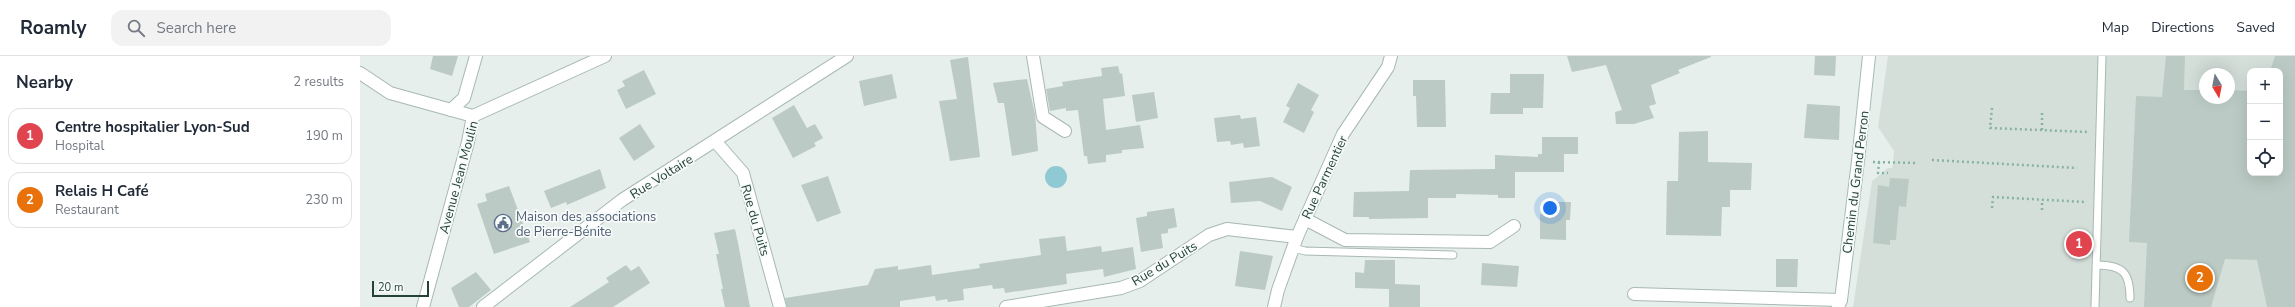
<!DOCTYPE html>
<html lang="en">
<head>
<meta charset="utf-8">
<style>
  :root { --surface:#fff; --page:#f2f2f3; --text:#1f2937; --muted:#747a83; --line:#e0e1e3; --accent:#7f5249 }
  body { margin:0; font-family:"Nunito Sans",sans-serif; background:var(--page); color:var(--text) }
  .controls { position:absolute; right:12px; top:12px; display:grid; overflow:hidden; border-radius:8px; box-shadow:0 4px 16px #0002 }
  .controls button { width:36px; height:36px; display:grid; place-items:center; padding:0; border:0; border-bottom:1px solid var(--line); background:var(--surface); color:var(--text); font:20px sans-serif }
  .compass { position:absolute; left:1839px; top:12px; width:36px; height:36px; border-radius:50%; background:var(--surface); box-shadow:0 4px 16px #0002; rotate:170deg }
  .scale { position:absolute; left:12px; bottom:10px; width:57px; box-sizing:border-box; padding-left:4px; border:2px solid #24423a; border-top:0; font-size:11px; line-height:14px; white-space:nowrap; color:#24423a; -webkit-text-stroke:3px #f7fbf9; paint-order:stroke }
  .you { position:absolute; left:1190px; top:152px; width:14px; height:14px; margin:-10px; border:3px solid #fff; border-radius:50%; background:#1a73e8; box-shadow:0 0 0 6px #1a73e833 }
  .badge { display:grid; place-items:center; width:26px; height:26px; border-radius:50%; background:var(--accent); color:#fff; font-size:13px; font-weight:700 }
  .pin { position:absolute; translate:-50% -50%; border:2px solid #fff; box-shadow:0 1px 4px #0006 }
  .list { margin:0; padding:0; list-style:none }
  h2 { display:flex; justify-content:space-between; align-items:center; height:52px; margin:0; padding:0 16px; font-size:17px }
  h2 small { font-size:13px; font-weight:400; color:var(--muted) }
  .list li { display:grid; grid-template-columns:26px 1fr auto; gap:12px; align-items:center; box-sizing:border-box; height:56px; margin:0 8px 8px; padding:0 8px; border:1px solid var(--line); border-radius:12px }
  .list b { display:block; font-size:15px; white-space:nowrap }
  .list p { margin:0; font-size:13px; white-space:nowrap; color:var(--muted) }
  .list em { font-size:13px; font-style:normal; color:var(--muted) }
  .icon { flex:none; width:22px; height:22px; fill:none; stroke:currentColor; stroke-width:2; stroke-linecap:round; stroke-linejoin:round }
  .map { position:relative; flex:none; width:1935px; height:251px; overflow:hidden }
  header { display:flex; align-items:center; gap:24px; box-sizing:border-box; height:56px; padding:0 20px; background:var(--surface); border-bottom:1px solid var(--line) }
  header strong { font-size:19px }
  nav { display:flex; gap:22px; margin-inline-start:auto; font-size:14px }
  .search { width:280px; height:36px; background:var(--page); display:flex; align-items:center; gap:10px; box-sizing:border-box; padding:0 14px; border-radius:12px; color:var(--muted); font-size:15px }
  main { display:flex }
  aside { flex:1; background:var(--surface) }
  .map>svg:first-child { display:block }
</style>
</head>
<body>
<header>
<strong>Roamly</strong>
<div class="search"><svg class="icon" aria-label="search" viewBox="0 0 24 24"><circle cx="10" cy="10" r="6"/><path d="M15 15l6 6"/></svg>Search here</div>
<nav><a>Map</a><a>Directions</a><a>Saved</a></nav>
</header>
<main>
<aside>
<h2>Nearby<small>2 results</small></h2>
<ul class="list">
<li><span class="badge" style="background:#e0444e">1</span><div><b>Centre hospitalier Lyon-Sud</b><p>Hospital</p></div><em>190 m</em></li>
<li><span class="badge" style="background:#e8710a">2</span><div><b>Relais H Café</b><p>Restaurant</p></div><em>230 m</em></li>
</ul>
</aside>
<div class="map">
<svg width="1935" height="251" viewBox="0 0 1935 251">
  <rect width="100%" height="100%" fill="#e6efeb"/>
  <path fill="#d4dfda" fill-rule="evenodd" d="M1528,0H1935V251H1493L1512,125L1528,112H1532L1533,109L1534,95L1518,71ZM1890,15H1920V117H1890ZM1845,18H1869V42H1845Z"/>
  <circle fill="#8ec9d4" cx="696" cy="121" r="11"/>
  <g fill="#bbcac4">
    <polygon points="73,0 98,0 92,20 70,13"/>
    <polygon points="1207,0 1351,0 1351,1 1318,14 1320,17 1291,29 1296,48 1289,50 1294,62 1274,68 1256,68 1255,56 1262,54 1246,9 1212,16"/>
    <polygon points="1455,0 1476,0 1475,20 1454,19"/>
    <polygon points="1806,0 1825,0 1824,34 1845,34 1845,42 1869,42 1869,34 1890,35 1890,117 1920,117 1920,15 1910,15 1915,0 1935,0 1935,251 1907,251 1897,204 1865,203 1851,251 1784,251 1787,187 1769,186 1776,40 1802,41"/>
    <polygon points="608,1 620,101 590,105 579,45 597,43 590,4"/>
    <polygon points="758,10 760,18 762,17 765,40 743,43 746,74 780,69 784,92 762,94 762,97 746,99 746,106 728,108 727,100 724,100 718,54 706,55 706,52 690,55 686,33 703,30 702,26 742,20 741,12"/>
    <polygon points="284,14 296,38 266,53 257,34 265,30 262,25"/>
    <polygon points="532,18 537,42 504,50 499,25"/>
    <polygon points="1150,18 1184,18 1183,52 1163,52 1163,58 1130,58 1131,37 1150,37"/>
    <polygon points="667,23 675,58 678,95 652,100 644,47 638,47 633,27"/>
    <polygon points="1053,24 1085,24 1086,71 1057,71 1056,40 1053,40"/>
    <polygon points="938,27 959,39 951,54 954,56 944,77 923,66 930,52 926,50"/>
    <polygon points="794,36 798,62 776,66 772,39"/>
    <polygon points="1447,48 1480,50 1479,84 1444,82"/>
    <polygon points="434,49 447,72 455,68 463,82 454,87 456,90 433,102 412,62"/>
    <polygon points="880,59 881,63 896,61 900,90 884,92 883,87 871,89 870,85 857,86 854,62"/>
    <polygon points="280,68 295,91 274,105 259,82"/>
    <polygon points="1348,75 1348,106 1392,107 1391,134 1370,134 1370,151 1362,151 1361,180 1306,179 1307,125 1318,125 1319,76"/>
    <polygon points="1182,81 1218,81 1218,98 1204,98 1204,116 1155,116 1155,142 1138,142 1138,139 1096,138 1096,142 1068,142 1068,162 1009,163 1009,161 993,161 994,136 1049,135 1050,114 1135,113 1135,99 1178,101 1178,98 1182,98"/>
    <polygon points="240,113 246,132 207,149 206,146 191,152 184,135"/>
    <polygon points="468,120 481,157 457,166 441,129"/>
    <polygon points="912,121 932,131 922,155 900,145 871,147 869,126"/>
    <polygon points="1530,122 1549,123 1546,151 1539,150 1536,184 1530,184 1530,189 1513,187 1518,129 1529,131"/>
    <polygon points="149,130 170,186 134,198 117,148 127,145 125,138"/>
    <polygon points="1185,146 1211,146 1210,164 1206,164 1206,184 1180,183 1180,158 1185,158"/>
    <polygon points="814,152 817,171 808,173 808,177 801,178 803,192 781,196 776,162 787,160 787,156"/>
    <polygon points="375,173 379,192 390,251 365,251 361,233 363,233 356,198 359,198 354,177"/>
    <polygon points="705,180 707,195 741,190 742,196 773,191 776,213 744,221 743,213 706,218 707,228 645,237 644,232 633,233 632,229 603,233 604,244 588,246 587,243 576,245 575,240 540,245 540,251 427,251 425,242 508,229 515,213 538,210 538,214 571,209 572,219 620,212 619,208 681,199 679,183"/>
    <polygon points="880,195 913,200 905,234 875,230"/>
    <polygon points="1416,203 1438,203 1437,231 1416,231"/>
    <polygon points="1005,204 1035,204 1035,228 1060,229 1060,251 1029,251 1029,233 995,232 995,216 1004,217"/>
    <polygon points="1122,207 1159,210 1157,231 1121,229"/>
    <polygon points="266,209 271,215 279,210 290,227 253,251 210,251 249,226 246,222"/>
    <polygon points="116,216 131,234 109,251 99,251 91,232"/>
  </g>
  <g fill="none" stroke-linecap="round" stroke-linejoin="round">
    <defs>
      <g id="lane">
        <polyline points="933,192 945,195 1093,199"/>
        <path d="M1737,209C1763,209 1770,217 1770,242"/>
        <polyline points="1735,251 1742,0"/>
      </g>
      <g id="street">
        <polyline points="673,0 683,61 705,75"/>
        <polyline points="0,17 30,37 113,60 245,0"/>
        <polyline points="91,54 104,42 116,0"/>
        <polyline points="355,85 383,117 420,251"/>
        <polyline points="945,163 985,184 1130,186 1154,170"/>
        <polyline points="1274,238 1481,244"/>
        <polyline points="63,251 108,86 113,60"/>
        <polyline points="123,251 262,144 487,0"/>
        <polyline points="646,251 761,232 780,225 849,179 867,173 937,181"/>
        <polyline points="914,251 918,234 937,181 983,78 1028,11 1031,0"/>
      </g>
      <polyline id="secondary" points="1478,251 1481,244 1498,105 1509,0"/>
    </defs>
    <use href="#lane" stroke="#a8b8b2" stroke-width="9"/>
    <use href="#street" stroke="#a8b8b2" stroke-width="14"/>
    <use href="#secondary" stroke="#a4bbb3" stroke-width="14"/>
    <g stroke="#86b3a5" stroke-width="2.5" stroke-dasharray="2 3" stroke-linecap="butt">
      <polyline points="1632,52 1630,72 1728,76"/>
      <polyline points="1682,74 1682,54"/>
      <polyline points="1572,104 1717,112"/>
      <polyline points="1513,106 1557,107"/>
      <polyline points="1519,106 1518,117 1528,117"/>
      <polyline points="1632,152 1633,141 1725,146"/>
      <polyline points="1682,154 1682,144"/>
    </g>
    <use href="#lane" stroke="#fff" stroke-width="7"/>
    <use href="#street" stroke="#fff" stroke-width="12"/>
    <use href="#secondary" stroke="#fff" stroke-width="12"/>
  </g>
  <defs>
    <symbol id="civic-ring" viewBox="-11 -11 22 22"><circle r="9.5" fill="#f7fbf9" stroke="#5c6f8a" stroke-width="1.5"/><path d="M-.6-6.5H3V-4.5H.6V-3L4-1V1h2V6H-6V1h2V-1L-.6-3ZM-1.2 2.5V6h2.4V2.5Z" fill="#5c6f8a"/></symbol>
  </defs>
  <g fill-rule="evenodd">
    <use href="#civic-ring" x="133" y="157" width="20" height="20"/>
  </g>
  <g text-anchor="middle" stroke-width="3.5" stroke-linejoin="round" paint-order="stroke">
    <g font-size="13" fill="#24423a" stroke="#f7fbf9">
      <text transform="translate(301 120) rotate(-32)" y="5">Rue Voltaire</text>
      <text transform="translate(98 121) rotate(-75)" y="5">Avenue Jean Moulin</text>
      <text transform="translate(964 121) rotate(-65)" y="5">Rue Parmentier</text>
      <text transform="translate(1495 126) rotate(-83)" y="5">Chemin du Grand Perron</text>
      <text transform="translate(396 164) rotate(74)" y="5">Rue du Puits</text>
      <text transform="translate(804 207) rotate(-31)" y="5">Rue du Puits</text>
    </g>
    <g font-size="13" fill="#4e5e75" stroke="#f7fbf9" text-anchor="start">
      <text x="156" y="165">Maison des associations<tspan x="156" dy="15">de Pierre-Bénite</tspan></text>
    </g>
  </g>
</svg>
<div class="controls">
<button>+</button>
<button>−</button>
<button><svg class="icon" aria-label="locate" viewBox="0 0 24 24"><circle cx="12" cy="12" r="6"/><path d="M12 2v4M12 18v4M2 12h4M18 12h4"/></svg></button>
</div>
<svg class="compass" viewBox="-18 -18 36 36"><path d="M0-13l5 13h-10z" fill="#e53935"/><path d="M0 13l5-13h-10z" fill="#747a83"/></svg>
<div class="scale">20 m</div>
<div class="you"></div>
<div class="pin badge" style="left:1719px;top:188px;background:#e0444e">1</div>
<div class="pin badge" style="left:1840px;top:222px;background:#e8710a">2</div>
</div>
</main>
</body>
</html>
